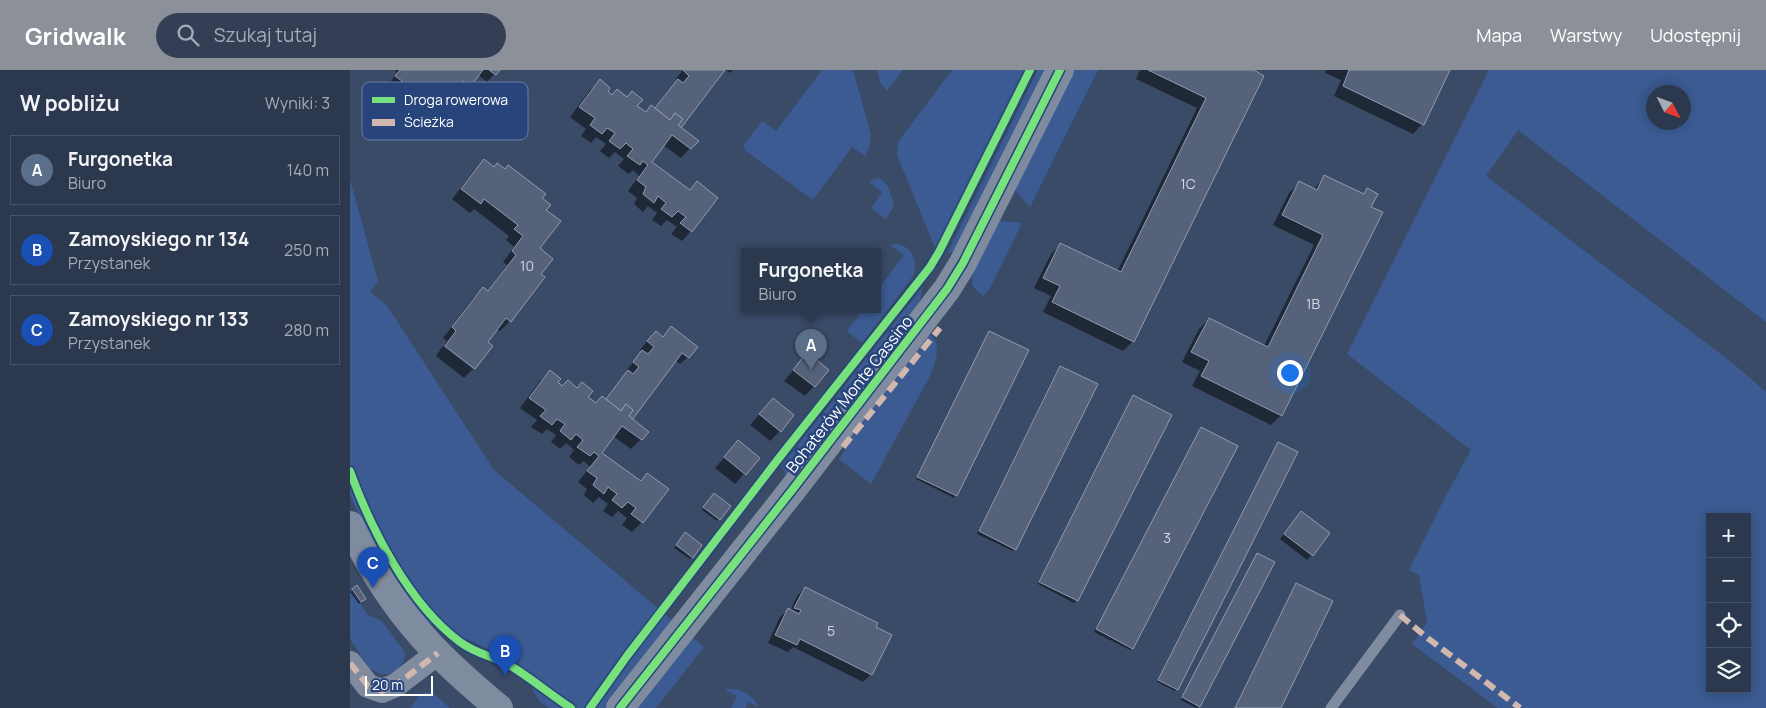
<!DOCTYPE html>
<html lang="pl">
<head>
<meta charset="utf-8">
<style>
  :root { --surface:#2c384e; --page:#343f55; --text:#f1f3f6; --muted:#a6acb6; --line:#485266; --accent:#8c9099 }
  body { margin:0; font-family:Manrope,sans-serif; background:var(--page); color:var(--text) }
  .controls { position:absolute; right:15px; bottom:15px; display:grid; overflow:hidden; border-radius:0px; box-shadow:0 2px 12px #0003 }
  .controls button { width:45px; height:45px; display:grid; place-items:center; padding:0; border:0; border-bottom:1px solid var(--line); background:var(--surface); color:var(--text); font:25px sans-serif }
  .compass { position:absolute; left:1296px; top:15px; width:45px; height:45px; border-radius:50%; background:var(--surface); box-shadow:0 2px 12px #0003; rotate:132deg }
  .scale { position:absolute; left:15px; bottom:12px; width:68px; box-sizing:border-box; padding-left:5px; border:2px solid #fff; border-top:0; font-size:14px; line-height:18px; white-space:nowrap; color:#fff; -webkit-text-stroke:4px #27457b; paint-order:stroke }
  .you { position:absolute; left:939px; top:302px; width:18px; height:18px; margin:-12px; border:4px solid #fff; border-radius:50%; background:#1a73e8; box-shadow:0 0 0 8px #1a73e833 }
  .badge { display:grid; place-items:center; width:32px; height:32px; border-radius:50%; background:var(--accent); color:#fff; font-size:16px; font-weight:700 }
  .pin { position:absolute; translate:-50% -41px; filter:drop-shadow(0 1px 2px #0008) }
  .pin::after { content:''; position:absolute; top:26px; width:18px; height:15px; background:inherit; clip-path:polygon(0 0,100% 0,50% 100%) }
  .popup { position:absolute; left:391px; top:178px; width:140px; height:65px; box-sizing:border-box; display:grid; place-content:center; border-radius:0px; background:var(--surface); filter:drop-shadow(0 1px 4px #0005); font-size:16px; white-space:nowrap; color:var(--muted) }
  .popup b { font-size:19px; color:var(--text) }
  .popup::after { content:''; position:absolute; left:50%; top:100%; margin-left:-10px; border:10px solid transparent; border-top-color:var(--surface) }
  .list { margin:0; padding:0; list-style:none }
  h2 { display:flex; justify-content:space-between; align-items:center; height:65px; margin:0; padding:0 20px; font-size:21px }
  h2 small { font-size:16px; font-weight:400; color:var(--muted) }
  .list li { display:grid; grid-template-columns:32px 1fr auto; gap:15px; align-items:center; box-sizing:border-box; height:70px; margin:0 10px 10px; padding:0 10px; border:1px solid var(--line); border-radius:0px }
  .list b { display:block; font-size:19px; white-space:nowrap }
  .list p { margin:0; font-size:16px; white-space:nowrap; color:var(--muted) }
  .list em { font-size:16px; font-style:normal; color:var(--muted) }
  .icon { flex:none; width:28px; height:28px; fill:none; stroke:currentColor; stroke-width:2; stroke-linecap:round; stroke-linejoin:round }
  .map { position:relative; flex:none; width:1416px; height:638px; overflow:hidden }
  header { display:flex; align-items:center; gap:30px; box-sizing:border-box; height:70px; padding:0 25px; background:var(--accent); color:#fff }
  header strong { font-size:24px }
  nav { display:flex; gap:28px; margin-inline-start:auto; font-size:18px }
  .search { width:350px; height:45px; background:var(--page); display:flex; align-items:center; gap:12px; box-sizing:border-box; padding:0 18px; border-radius:28px; color:var(--muted); font-size:19px }
  main { display:flex }
  aside { flex:1; background:var(--surface) }
  .map>svg:first-child { display:block }
</style>
</head>
<body>
<header>
<strong>Gridwalk</strong>
<div class="search"><svg class="icon" aria-label="search" viewBox="0 0 24 24"><circle cx="10" cy="10" r="6"/><path d="M15 15l6 6"/></svg>Szukaj tutaj</div>
<nav><a>Mapa</a><a>Warstwy</a><a>Udostępnij</a></nav>
</header>
<main>
<aside>
<h2>W pobliżu<small>Wyniki: 3</small></h2>
<ul class="list">
<li><span class="badge" style="background:#5c6f8a">A</span><div><b>Furgonetka</b><p>Biuro</p></div><em>140 m</em></li>
<li><span class="badge" style="background:#1a4fb4">B</span><div><b>Zamoyskiego nr 134</b><p>Przystanek</p></div><em>250 m</em></li>
<li><span class="badge" style="background:#1a4fb4">C</span><div><b>Zamoyskiego nr 133</b><p>Przystanek</p></div><em>280 m</em></li>
</ul>
</aside>
<div class="map">
<svg width="1416" height="638" viewBox="0 0 1416 638">
  <rect width="100%" height="100%" fill="#3a4b68"/>
  <g fill="#3b5b92" fill-rule="evenodd">
    <polygon points="472,0 503,0 521,65 519,79 515,86 502,77 463,130 396,81 393,76 412,51 426,61"/>
    <polygon points="527,0 553,0 537,21 530,12"/>
    <polygon points="602,0 674,0 585,178 547,85 548,72"/>
    <polygon points="688,0 695,0 605,181 597,184"/>
    <polygon points="724,0 748,0 680,137 665,120"/>
    <path d="M1139,0H1416V252L1168,60L1136,106L1385,295L1416,322V638H1148L1062,574L1077,553L1069,505L1059,500L1094,429L1121,380L997,284ZM1304,22H1334V52H1304ZM1360,447H1397V619H1360Z"/>
    <path d="M529,108C539,112 541,126 544,136L536,149L521,138L532,122L520,113L523,109Z"/>
    <polygon points="0,109 28,211 20,222 36,234 144,400 354,577 306,638 199,638 190,632 168,594 124,572 78,553 51,520 16,461 0,425"/>
    <polygon points="649,151 672,153 640,218 633,226 623,217 622,206"/>
    <path d="M543,174C562,173 571,194 561,209L512,273L497,261L514,239H527V221L554,185L540,175Z"/>
    <polygon points="572,218 570,231 436,407 432,395"/>
    <path d="M580,264C592,274 586,291 581,304L521,414L489,389L497,377L492,372Z"/>
    <polygon points="0,518 18,545 32,551 56,584 53,592 48,599 41,604 31,604 20,599 0,569"/>
    <path d="M378,619C389,618 405,625 408,637L398,632L395,638H381L387,626L375,620Z"/>
    <polygon points="77,622 84,624 100,638 60,638 70,625"/>
  </g>
  <g fill="#0007">
    <polygon points="46,0 148,0 137,12 128,5 112,23 105,18 99,24 97,22 87,33 73,23 56,43 37,28 45,19 39,14 47,3 45,1"/>
    <polygon points="333,0 374,0 330,58 340,78 331,88 313,75 300,92 339,121 347,113 341,161 332,171 321,164 327,157 317,150 311,156 302,150 307,143 298,136 293,142 284,134 287,128 278,121 289,106 283,100 279,104 268,96 274,89 265,82 259,88 250,81 256,74 246,67 241,73 231,66 236,59 220,47 240,20 250,11 256,21 262,26 285,36 295,43 304,39 328,10 326,9"/>
    <polygon points="376,0 383,0 380,3"/>
    <polygon points="790,0 903,0 783,271 773,281 693,242 701,226 684,218 701,184 711,174 767,202 847,38 786,9"/>
    <polygon points="976,0 1099,0 1072,54 1063,64 984,26 991,10 975,3"/>
    <polygon points="134,91 190,128 195,140 188,178 189,204 194,208 160,251 150,261 146,259 136,272 125,297 95,274 97,271 93,268 123,228 133,219 137,222 157,195 153,192 164,177 156,170 159,166 124,139 120,143 102,129 124,101"/>
    <polygon points="975,106 1012,125 1017,120 931,345 921,355 842,316 850,301 832,292 849,259 859,249 914,276 964,175 923,155 939,123 949,113 963,120"/>
    <polygon points="321,258 338,287 330,294 325,290 281,350 291,369 281,379 263,366 251,383 290,412 297,404 317,419 292,452 282,462 272,455 277,448 268,441 262,447 253,441 258,434 249,427 243,433 234,425 237,419 228,412 240,397 234,391 229,395 219,387 224,380 216,373 210,379 201,372 206,365 197,359 192,364 181,357 187,350 170,338 190,311 200,302 212,317 236,327 246,334 255,330 278,302 277,300 292,281 290,280 298,270 312,267"/>
    <polygon points="639,262 677,281 604,428 566,409"/>
    <polygon points="93,276 123,299 114,308 86,286"/>
    <polygon points="457,284 464,316 455,326 434,311"/>
    <polygon points="708,299 665,479 663,481 627,464"/>
    <polygon points="783,327 727,530 724,533 688,514"/>
    <polygon points="423,329 430,361 420,371 400,355"/>
    <polygon points="851,358 782,578 780,580 744,562"/>
    <polygon points="388,372 408,388 385,414 365,398"/>
    <polygon points="926,376 827,619 825,621 807,612"/>
    <polygon points="362,427 369,449 367,451 352,440"/>
    <polygon points="951,443 962,485 957,490 930,469"/>
    <polygon points="333,466 342,487 340,489 324,478"/>
    <polygon points="907,485 849,636 846,638 831,630"/>
    <polygon points="946,514 929,638 885,638 944,517"/>
    <polygon points="455,518 525,558 521,604 513,612 443,577 438,582 418,573 430,547 438,540 440,541 447,526"/>
    <polygon points="3,519 12,531 9,534 0,522"/>
  </g>
  <g fill="#55627a" stroke="#929cae">
    <polygon points="50,0 133,0 120,17 113,11 108,17 105,15 96,26 81,15 65,36 44,20 52,11 45,6"/>
    <polygon points="139,0 150,0 146,5"/>
    <polygon points="333,0 375,0 331,58 328,55 333,49 325,43 320,50 305,38 328,9 333,13 339,6"/>
    <polygon points="798,0 904,0 914,6 784,272 702,232 710,216 693,208 710,173 771,202 856,28"/>
    <polygon points="999,0 1100,0 1074,55 993,16"/>
    <polygon points="250,9 260,18 258,21 262,25 267,19 277,27 282,21 293,30 287,36 296,42 301,35 320,50 325,43 333,49 328,55 349,71 341,79 322,65 302,92 340,120 347,111 368,128 342,162 330,153 336,147 328,141 322,147 311,139 316,133 308,126 304,133 293,124 296,117 287,110 298,95 293,91 290,95 277,86 283,79 276,73 270,79 259,71 265,63 257,58 252,64 240,55 245,48 229,37"/>
    <polygon points="134,89 144,97 147,93 155,99 158,95 196,124 192,128 201,135 196,140 211,151 190,178 203,189 191,204 195,207 161,252 156,248 138,272 143,276 125,299 95,276 106,261 102,257 133,217 138,221 166,185 162,181 173,166 164,159 168,155 134,129 131,134 111,119"/>
    <polygon points="974,105 1014,124 1017,118 1028,124 1021,137 1033,142 932,346 851,306 859,291 841,282 859,248 918,277 973,165 932,145 949,111 967,120"/>
    <polygon points="321,256 348,277 339,288 332,283 282,350 279,346 283,340 276,334 271,341 256,329 278,300 283,304 289,297 283,292 292,280 298,284 304,277 297,271 306,261 313,267"/>
    <polygon points="639,261 679,280 607,426 567,407"/>
    <polygon points="457,282 479,300 465,317 443,300"/>
    <polygon points="710,296 748,314 666,480 629,461"/>
    <polygon points="200,300 211,309 208,312 212,316 218,310 227,318 232,312 243,321 238,327 246,333 252,326 271,341 276,334 283,340 279,346 299,362 292,370 272,356 252,383 291,411 297,403 319,419 293,453 281,444 286,438 278,432 272,438 262,430 267,424 258,417 254,424 243,415 247,408 237,401 249,386 244,382 240,386 227,377 233,370 226,364 221,370 210,361 215,354 207,349 202,355 190,346 196,340 179,328"/>
    <polygon points="783,325 822,345 728,531 689,512"/>
    <polygon points="423,328 444,345 431,362 409,344"/>
    <polygon points="851,357 888,376 783,579 746,559"/>
    <polygon points="388,370 410,388 396,405 374,387"/>
    <polygon points="928,372 948,382 828,620 808,610"/>
    <polygon points="364,423 381,436 370,450 353,437"/>
    <polygon points="951,441 980,463 963,486 934,464"/>
    <polygon points="335,462 352,475 343,488 326,475"/>
    <polygon points="907,483 925,492 850,637 832,627"/>
    <polygon points="946,513 983,531 931,638 885,638"/>
    <polygon points="7,515 16,529 11,532 2,519"/>
    <polygon points="455,517 528,553 526,557 542,565 522,605 450,569 447,575 425,565 438,538 449,544 451,540 444,538"/>
  </g>
  <g fill="none" stroke-linecap="round" stroke-linejoin="round">
    <polyline stroke="#7f8b9f" stroke-width="11" points="981,638 1050,545"/>
    <polyline stroke="#7f8b9f" stroke-width="24" points="0,593 18,616 32,621 46,615 88,583"/>
    <g stroke="#7f8b9f" stroke-width="28">
      <path d="M0,455C20,498 48,541 81,576C102,598 125,618 149,638"/>
      <polyline points="270,638 443,419 597,219 613,193 710,0"/>
    </g>
    <g stroke="#d1b7ad" stroke-width="6" stroke-dasharray="12 6" stroke-linecap="butt">
      <polyline points="493,377 590,258"/>
      <polyline points="1050,545 1075,566 1170,638"/>
      <polyline points="0,593 18,616 32,621 46,615 88,583"/>
    </g>
    <defs>
      <g id="cycleway">
        <path d="M0,401C21,459 59,534 110,572C126,584 145,587 161,596C182,609 201,625 221,638"/>
        <polyline points="240,638 277,586 429,388 580,197 589,182 680,0"/>
        <polyline points="270,638 443,419 597,219 613,193 710,0"/>
      </g>
    </defs>
    <use href="#cycleway" stroke="#27457b" stroke-width="11"/>
    <use href="#cycleway" stroke="#77e17e" stroke-width="8"/>
  </g>
  <g text-anchor="middle" stroke-width="5" stroke-linejoin="round" paint-order="stroke">
    <g font-size="14" fill="#d4d8de">
      <text x="838" y="119">1C</text>
      <text x="177" y="201">10</text>
      <text x="963" y="239">1B</text>
      <text x="817" y="473">3</text>
      <text x="481" y="566">5</text>
    </g>
    <g font-size="16" fill="#fff" stroke="#27457b">
      <text transform="translate(499 324) rotate(-52)" y="6">Bohaterów Monte Cassino</text>
    </g>
  </g>
  <rect x="12" y="12" width="166" height="58" rx="8" fill="#27457b" stroke="#687da3" stroke-width="1"/>
  <rect x="22" y="27" width="23" height="6" fill="#77e17e"/>
  <rect x="22" y="49" width="23" height="7" fill="#d1b7ad"/>
  <g font-size="14" fill="#fff">
    <text x="54" y="35">Droga rowerowa</text>
    <text x="54" y="57">Ścieżka</text>
  </g>
</svg>
<div class="controls">
<button>+</button>
<button>−</button>
<button><svg class="icon" aria-label="locate" viewBox="0 0 24 24"><circle cx="12" cy="12" r="6"/><path d="M12 2v4M12 18v4M2 12h4M18 12h4"/></svg></button>
<button><svg class="icon" aria-label="layers" viewBox="0 0 24 24"><path d="M12 4l9 5-9 5-9-5zM3 14l9 5 9-5"/></svg></button>
</div>
<svg class="compass" viewBox="-18 -18 36 36"><path d="M0-13l5 13h-10z" fill="#e53935"/><path d="M0 13l5-13h-10z" fill="#a6acb6"/></svg>
<div class="scale">20 m</div>
<div class="you"></div>
<div class="pin badge" style="left:461px;top:300px;background:#5c6f8a">A</div>
<div class="popup"><b>Furgonetka</b>Biuro</div>
<div class="pin badge" style="left:155px;top:606px;background:#1a4fb4">B</div>
<div class="pin badge" style="left:23px;top:518px;background:#1a4fb4">C</div>
</div>
</main>
</body>
</html>
